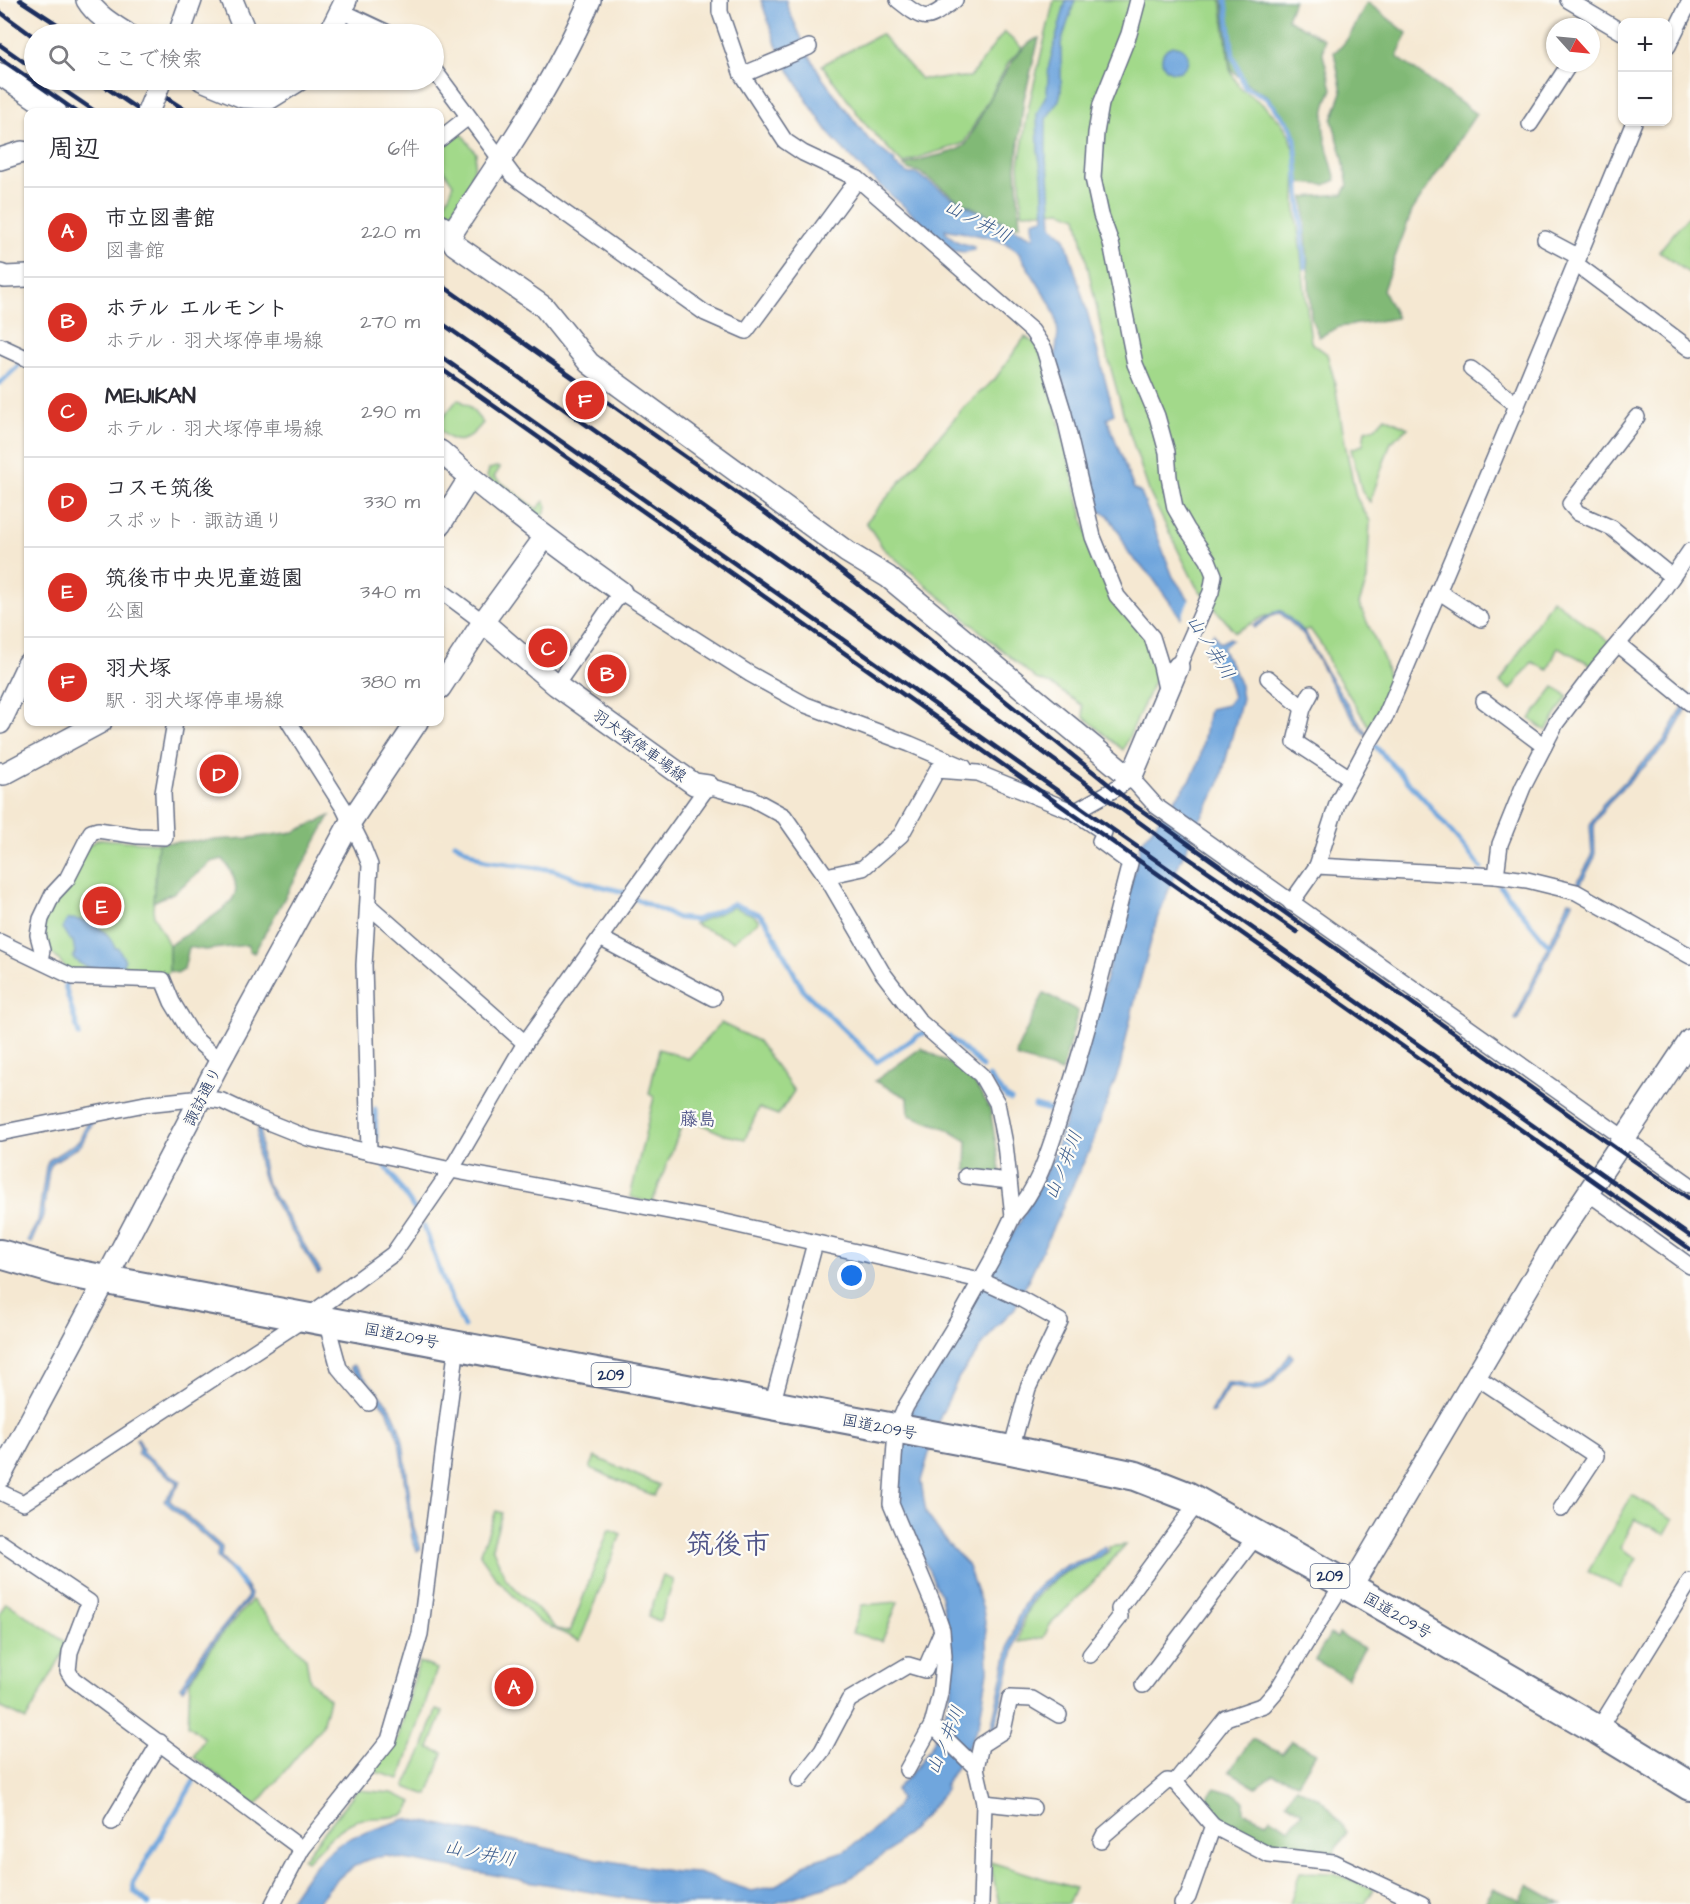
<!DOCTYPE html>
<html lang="ja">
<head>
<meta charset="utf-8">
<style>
  :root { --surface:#fff; --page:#f2f2f3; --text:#2b2b33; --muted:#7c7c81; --line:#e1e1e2; --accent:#d93025 }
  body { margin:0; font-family:"Architects Daughter","Klee One",sans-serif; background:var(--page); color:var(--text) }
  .controls { position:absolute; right:18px; top:18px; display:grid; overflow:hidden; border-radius:12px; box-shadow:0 2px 4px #0004 }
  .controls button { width:54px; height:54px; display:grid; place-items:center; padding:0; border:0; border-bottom:2px solid var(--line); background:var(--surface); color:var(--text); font:30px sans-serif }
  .compass { position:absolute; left:1546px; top:18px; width:54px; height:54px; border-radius:50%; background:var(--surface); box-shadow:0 2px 4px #0004; rotate:117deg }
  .you { position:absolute; left:852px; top:1276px; width:21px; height:21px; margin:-15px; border:4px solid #fff; border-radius:50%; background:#1a73e8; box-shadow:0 0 0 9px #1a73e833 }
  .badge { display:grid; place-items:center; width:39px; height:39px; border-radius:50%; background:var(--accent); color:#fff; font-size:20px; font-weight:700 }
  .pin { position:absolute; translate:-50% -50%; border:3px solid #fff; box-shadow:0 2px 6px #0006 }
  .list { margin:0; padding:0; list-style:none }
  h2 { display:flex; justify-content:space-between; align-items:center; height:78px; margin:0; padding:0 24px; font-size:26px }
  h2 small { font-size:20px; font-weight:400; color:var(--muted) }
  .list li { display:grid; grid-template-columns:39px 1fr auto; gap:18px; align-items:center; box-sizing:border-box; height:90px; padding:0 24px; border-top:2px solid var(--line) }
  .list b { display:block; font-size:22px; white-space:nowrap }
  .list p { margin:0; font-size:20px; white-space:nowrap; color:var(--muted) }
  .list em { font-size:20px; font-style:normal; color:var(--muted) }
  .icon { flex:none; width:33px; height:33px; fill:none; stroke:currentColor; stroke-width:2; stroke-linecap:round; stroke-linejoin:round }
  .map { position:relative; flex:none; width:1690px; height:1904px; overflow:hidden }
  .search { position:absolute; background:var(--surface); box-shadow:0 2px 4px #0004; left:24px; top:24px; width:420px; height:66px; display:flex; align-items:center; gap:15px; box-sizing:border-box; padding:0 21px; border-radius:33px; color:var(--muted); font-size:22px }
  .panel { position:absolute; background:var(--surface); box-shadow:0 2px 4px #0004; left:24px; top:108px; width:420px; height:618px; border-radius:12px }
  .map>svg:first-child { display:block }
</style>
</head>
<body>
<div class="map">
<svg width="1690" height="1904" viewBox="0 0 1690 1904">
  <rect width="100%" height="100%" fill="#fdfcf7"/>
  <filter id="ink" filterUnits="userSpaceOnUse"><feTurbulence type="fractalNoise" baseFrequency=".0167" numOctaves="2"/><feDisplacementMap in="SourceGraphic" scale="12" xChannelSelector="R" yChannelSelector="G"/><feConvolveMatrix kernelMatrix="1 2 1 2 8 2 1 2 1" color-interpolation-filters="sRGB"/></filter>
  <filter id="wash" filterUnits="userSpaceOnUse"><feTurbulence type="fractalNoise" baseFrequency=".008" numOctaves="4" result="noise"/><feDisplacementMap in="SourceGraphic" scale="24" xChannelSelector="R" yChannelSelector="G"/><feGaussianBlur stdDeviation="1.35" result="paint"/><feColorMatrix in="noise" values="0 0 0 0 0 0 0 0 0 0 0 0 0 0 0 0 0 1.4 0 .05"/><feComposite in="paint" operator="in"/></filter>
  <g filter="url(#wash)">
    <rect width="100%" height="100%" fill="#f5e8d2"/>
    <g fill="#a2d98a" stroke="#5e8474" stroke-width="1.5">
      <polygon points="1054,0 1221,0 1230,70 1240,88 1261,103 1281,122 1290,136 1296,159 1295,204 1311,342 1327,354 1334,379 1345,443 1356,497 1370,521 1367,580 1359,604 1384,660 1389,680 1371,730 1331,667 1323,647 1310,629 1299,631 1281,612 1263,617 1235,632 1196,586 1150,494 1124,416 1106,351 1077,217 1062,211 1022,213 1019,165 1029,105"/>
      <path d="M1004,32L1022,48L1009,62L964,143C944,151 922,154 903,164L866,125L822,65L881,34L921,79L970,77Z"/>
      <path d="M461,133L476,153L474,169L471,175L477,180L451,217L440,215C440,206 451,198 453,184L440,165V150Z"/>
      <polygon points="1690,214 1690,274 1659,251"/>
      <polygon points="1025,337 1036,344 1044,362 1090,545 1146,640 1154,655 1156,677 1123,750 1084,717 1082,705 1050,684 1036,679 883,548 866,522 964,407 995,379"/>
      <path d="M458,399L469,406L483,423C469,440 457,449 440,430V421Z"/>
      <polygon points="1385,417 1408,428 1391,442 1370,502 1362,492 1351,449 1363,445 1365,430 1375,428"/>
      <polygon points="496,467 500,468 494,477 537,509 544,501 547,507 543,516 539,517 533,514 487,477 489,469"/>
      <polygon points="1552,599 1611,643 1592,665 1558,647 1548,670 1532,662 1511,690 1500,683"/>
      <polygon points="1554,687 1568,696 1546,731 1530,719"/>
      <polygon points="99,839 158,843 153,910 154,916 169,945 169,971 164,978 72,974 47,948 43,921 89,845"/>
      <polygon points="733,907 753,915 759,921 733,941 694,924"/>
      <polygon points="721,1023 758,1041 794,1091 778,1115 759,1108 745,1139 725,1135 685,1117 652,1203 630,1197 654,1097 649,1094 659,1049 688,1059"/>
      <polygon points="595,1457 659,1485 654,1496 590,1468"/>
      <polygon points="1632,1495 1673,1519 1665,1534 1635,1519 1620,1548 1637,1558 1621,1588 1588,1572"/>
      <polygon points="496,1511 502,1513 492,1547 506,1579 557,1629 570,1632 609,1529 621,1534 580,1641 539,1622 497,1579 480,1555"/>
      <path d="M1125,1545L1093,1582L1050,1625L1043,1638L1019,1642C1023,1613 1031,1598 1055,1580C1060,1576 1065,1572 1070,1569C1083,1563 1096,1559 1109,1552V1547Z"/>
      <polygon points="663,1576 674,1580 660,1621 648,1617"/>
      <polygon points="252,1600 306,1658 310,1681 329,1699 322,1726 256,1806 194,1757 204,1738 188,1725 190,1681 215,1643"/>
      <polygon points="6,1602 68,1644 26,1720 0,1707 0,1613"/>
      <polygon points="898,1602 882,1641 852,1633 862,1605"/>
      <polygon points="419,1662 437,1669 400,1779 373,1771 397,1741"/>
      <polygon points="436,1710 443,1712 429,1748 443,1753 428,1795 405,1787 423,1749"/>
      <path d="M357,1790L392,1793L413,1802L406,1814C393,1819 377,1817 363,1819C343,1821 321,1847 307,1861L303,1859Z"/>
      <polygon points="990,1862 1075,1888 1068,1904 999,1904"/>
      <polygon points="1300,1872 1334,1873 1374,1889 1365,1904 1290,1904"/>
    </g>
    <g fill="#81b976" stroke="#4e746a" stroke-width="1.5">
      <path d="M1223,0H1294L1287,19L1324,39L1323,55L1332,89C1315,124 1327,145 1336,180L1325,185L1300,183L1296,138L1268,96L1247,84L1231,70Z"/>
      <path d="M1367,2L1407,33L1397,57L1476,114L1412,211L1383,290L1397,318L1339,327L1319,337L1311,318L1304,197L1343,194L1348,185L1342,154L1332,120L1342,92L1334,52C1349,44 1358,18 1367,2Z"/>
      <path d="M1039,38L1024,99L1016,167L1020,225L1014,226L963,203L919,172L910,170L904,166C919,157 956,155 966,144C969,140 972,132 975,127C986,107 1016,43 1039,38Z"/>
      <path d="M330,816L254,953L250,951L247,945L205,950L189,947L184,969L177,973L169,971V945C182,938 193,930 205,922C234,902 248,893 223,859L211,862L175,892L153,902L158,843L249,838L294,832Z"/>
      <polygon points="1044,993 1078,1011 1062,1072 1016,1057 1017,1050"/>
      <polygon points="921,1048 969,1074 990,1109 1001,1175 966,1170 967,1141 945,1128 909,1115 908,1098 875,1081"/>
      <polygon points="1330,1634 1337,1638 1339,1634 1364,1648 1347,1678 1315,1660"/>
      <polygon points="1252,1739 1282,1754 1292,1741 1316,1753 1298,1783 1274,1774 1256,1787 1229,1771"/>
      <polygon points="1296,1787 1320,1799 1330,1809 1347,1832 1332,1856 1272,1853 1213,1824 1199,1807 1215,1788 1235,1794 1244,1801 1244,1812 1266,1822 1270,1818 1289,1829 1302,1812 1286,1802"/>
      <polygon points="1528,1885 1562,1904 1484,1904 1494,1888 1521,1901"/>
    </g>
    <g fill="#6fa6dd" stroke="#456a9e" stroke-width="1.5">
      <path d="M761,0H786L787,6L809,55L823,79L869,140L895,161L894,164L909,174H917L962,204L1034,238L1033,221L1044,218L1042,175L1038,151L1037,114L1047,93L1049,65L1066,0H1075L1061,43V92L1059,100L1046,119V162L1049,174L1052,226L1065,238L1088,315L1114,414L1107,418L1134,489L1141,493L1173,577L1220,643L1230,638L1232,640L1222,648L1239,681L1242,699L1219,785L1202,816L1179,864L1157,919L1133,1007L1120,1067L1090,1149L1015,1308L995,1328L959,1377L938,1422L921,1481L926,1513L948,1544L967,1564L983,1609L987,1636L988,1671L979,1724L969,1745L945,1785L946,1790L922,1819L888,1852L848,1879L773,1904H671L619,1897L386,1856C380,1857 373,1857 367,1860C346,1868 329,1886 317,1904H287L309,1872L330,1851L347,1839L405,1819L442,1825L597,1859L676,1872L698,1873L752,1891L774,1886L793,1876L806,1863L844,1851L874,1830L895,1809L900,1799L896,1790L919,1764L931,1746L943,1722L952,1687L949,1635L941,1596L900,1511L898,1475L903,1442L910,1413L992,1266L1021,1220L1053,1157L1079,1081L1139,853L1140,844L1191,779L1200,759L1209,709L1227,705L1233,697L1227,676L1213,663L1152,577L1129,554L1120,534L1108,515L1093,508L1075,421L1055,358L1058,333L1056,318L1050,303L1018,252C1002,236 967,234 945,229L946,233L958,242L974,247V250L966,252L954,251L864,171L831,136L808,102L785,63L776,44Z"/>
      <circle cx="1175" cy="59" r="13"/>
      <polygon points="1276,611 1282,611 1306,634 1322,665 1367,734 1365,735 1340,700 1304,635 1280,613 1275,614 1254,628 1253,626"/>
      <polygon points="1690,695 1690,703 1666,745 1608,803 1594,824 1595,857 1580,885 1577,883 1592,856 1590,825 1602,805 1663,742"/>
      <polygon points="1569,901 1573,902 1517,1021 1515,1019"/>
      <path d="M68,919C88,919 108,928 115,948H118L125,960L120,970C104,975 85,969 73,958L75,953L73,941L69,939L62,928Z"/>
      <polygon points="89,1120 93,1122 81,1145 52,1163 49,1170 43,1216 31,1243 27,1241 38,1221 46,1167 49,1160 79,1141"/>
      <path d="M258,1128H261C260,1148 261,1165 267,1184L321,1272L318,1274C308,1257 297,1240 287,1223C268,1193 252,1164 258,1128Z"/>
      <path d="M1290,1353L1293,1357C1269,1386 1271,1397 1230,1386L1213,1413L1210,1412L1227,1383C1235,1382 1243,1385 1251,1386C1271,1388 1280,1368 1290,1353Z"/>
      <path d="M353,1365C365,1379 382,1394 391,1409C397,1419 400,1431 403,1441L413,1525L421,1549L417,1551L412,1538L399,1440L387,1410L351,1369L350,1367Z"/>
      <polygon points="138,1438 143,1448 142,1452 181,1482 169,1500 222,1547 221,1558 235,1571 232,1573 217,1557 218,1548 164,1501 178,1483 137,1453 140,1447 136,1439"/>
      <polygon points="1105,1546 1107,1551 1096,1559 1068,1569 1040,1590 1031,1601 1021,1621 994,1731 991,1729 1010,1642 1017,1619 1023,1606 1032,1592 1051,1575 1067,1565 1088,1558"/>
      <polygon points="241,1579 251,1594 250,1598 213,1643 183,1689 180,1687 205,1649 247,1598 248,1594 238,1580"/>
    </g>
    <polygon fill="#f5e8d2" points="1191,596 1214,630 1203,654 1179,623"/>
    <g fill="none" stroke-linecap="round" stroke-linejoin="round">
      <g stroke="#6fa6dd" stroke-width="5">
        <polyline points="1226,0 1233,56 1245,87 1267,98 1290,126 1295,139 1305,267"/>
        <polyline points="0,383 19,365"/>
        <polyline points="1375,746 1424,799 1481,868"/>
        <polyline points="455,843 485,861 554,870 585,882 624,892 638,900 678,918 696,920 733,904 759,914 767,922 803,990 877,1062 919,1035 928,1032"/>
        <polyline points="1500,886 1550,947"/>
        <path d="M65,984C68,1001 75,1017 79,1035"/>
        <polyline points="949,1037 976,1060 982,1067"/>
        <polyline points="989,1077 1007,1098 1011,1100"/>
        <polyline points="1035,1106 1060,1113"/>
        <polyline points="375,1109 376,1141"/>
        <polyline points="383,1162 415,1210"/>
        <polyline points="424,1226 444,1282 464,1327"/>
        <polyline points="231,1569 243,1585"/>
        <polyline points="149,1904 134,1891 133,1883 194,1781"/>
      </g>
    </g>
  </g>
  <g filter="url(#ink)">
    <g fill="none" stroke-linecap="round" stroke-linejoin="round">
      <defs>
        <g id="street">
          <polyline points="720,0 720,12 742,75 785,141 803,153 858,179 1032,331 1044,349 1064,414 1093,537 1117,596 1152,637 1161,666 1167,693"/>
          <path d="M898,0C927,23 925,21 955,0"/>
          <polyline points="1138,0 1129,34 1101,104 1096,133 1093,178 1101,215 1111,243 1135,364 1157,416 1167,452 1169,477 1175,508 1187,529 1208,560 1214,575 1211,592 1178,667"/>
          <polyline points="1568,0 1622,32"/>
          <polyline points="341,11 390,34"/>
          <polyline points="1668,46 1690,1"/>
          <polyline points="434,70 513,176 705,313 746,331 858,179"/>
          <polyline points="742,75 809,47"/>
          <polyline points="1530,124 1570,63"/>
          <polyline points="440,139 468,117"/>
          <polyline points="440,222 454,230"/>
          <polyline points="1545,239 1579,257"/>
          <polyline points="1576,264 1690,349"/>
          <polyline points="0,346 28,359"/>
          <polyline points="1471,369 1517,405"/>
          <polyline points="1637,417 1570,504 1578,513 1612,528 1672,577"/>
          <polyline points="440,590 483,622"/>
          <polyline points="1438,591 1481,619"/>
          <polyline points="1618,644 1690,703"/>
          <polyline points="1268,678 1303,708"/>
          <polyline points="556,685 621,592 750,674 806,705 910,744 964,767"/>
          <polyline points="1311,693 1303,708 1295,742 1350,778"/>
          <polyline points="1484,701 1544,746"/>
          <polyline points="289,722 343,807 362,845 370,865 364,965 369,1152"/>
          <polyline points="1317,866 1338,801 1369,743 1386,715 1517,405 1634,122"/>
          <polyline points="826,876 863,868 901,835 937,770 978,773 1074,812 1115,789 1131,778 1156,806 1690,1185"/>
          <polyline points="1496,876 1500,844 1523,787 1556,723 1599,666 1661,593 1690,551"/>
          <polyline points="1291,903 1317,866 1496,876 1527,880 1576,892 1690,956"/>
          <polyline points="368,905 525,1043"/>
          <polyline points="600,938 713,998"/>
          <polyline points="0,942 73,977 163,980 172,1002 194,1038 220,1061"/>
          <polyline points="40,960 42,950 38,935 41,919 53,894 67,879 91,832 98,830 138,836 165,837 163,793 175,722"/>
          <polyline points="0,1133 145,1104 202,1098 222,1101 258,1118 308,1138 369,1152 451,1170 716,1220 980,1280 1019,1298 1060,1321 1028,1388 1011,1450"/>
          <polyline points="966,1176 1009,1181"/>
          <polyline points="1587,1192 1690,1266"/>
          <path d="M1013,1216C1039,1188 1049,1150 1061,1114C1089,1032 1108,947 1130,863L1100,841L1104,832L1074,812"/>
          <polyline points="326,1321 339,1368 369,1403"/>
          <polyline points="1475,1376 1596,1456 1561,1509"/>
          <polyline points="772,1405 815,1243"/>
          <polyline points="0,1492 23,1503 307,1317 393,1254 451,1170 525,1043 708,786 751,798 784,816 826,876 882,972 920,1022 981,1075 997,1103 1005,1144 1013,1216 992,1260 959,1319 906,1406 896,1429 891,1504 933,1604 942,1630 944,1656 940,1694 932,1725 907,1770"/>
          <polyline points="0,1542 89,1602 70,1652 68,1671 73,1679 302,1849"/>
          <polyline points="1090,1655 1120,1617 1119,1609 1198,1502"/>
          <polyline points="1143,1685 1257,1535"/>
          <polyline points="932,1725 976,1768 984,1803 981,1904"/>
          <polyline points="1598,1730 1690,1581"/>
          <polyline points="976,1768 981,1745 1003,1731 1010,1698 1032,1699 1059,1715"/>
          <polyline points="799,1780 822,1751 849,1700 908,1665 925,1670 941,1633"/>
          <polyline points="984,1803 1033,1808"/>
          <polyline points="112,1822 160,1742"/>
          <polyline points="1213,1826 1269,1855 1333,1862 1422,1904"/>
          <polyline points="1101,1841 1104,1835 1167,1781 1175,1782"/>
          <polyline points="273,1904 302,1849 389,1740 420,1634 457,1345"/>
          <polyline points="1182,1904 1188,1897 1213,1826 1175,1782 1226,1718 1264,1705 1277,1690 1343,1583"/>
        </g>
        <g id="secondary">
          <path d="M87,0C96,15 113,25 127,34"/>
          <polyline points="232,0 246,34"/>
          <path d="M590,0C555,82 503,156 454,230L451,238L455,245L544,307L589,363L602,373L847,552L888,577L1131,778L1178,667"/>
          <polyline points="179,34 191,0"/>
          <polyline points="329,34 346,0"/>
          <polyline points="0,74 56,112"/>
          <polyline points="202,80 243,97 270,98 299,80"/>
          <polyline points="264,80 271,97"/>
          <polyline points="0,159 22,152 28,153"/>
          <polyline points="0,275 5,277 28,276"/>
          <path d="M440,451C497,501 558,547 621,592"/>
          <polyline points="440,525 470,477"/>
          <polyline points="483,622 556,685 694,784 708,786"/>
          <polyline points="440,688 483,622 545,537"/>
          <polyline points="0,723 28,664"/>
          <polyline points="0,773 4,774 101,722"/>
          <polyline points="0,1477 106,1279 220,1061 351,821 417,722"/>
          <polyline points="1351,1587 1555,1242 1690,1040"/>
        </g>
        <polyline id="highway" points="0,1254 59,1271 1011,1450 1136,1476 1187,1496 1343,1583 1598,1730 1690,1786"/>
      </defs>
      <use href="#street" stroke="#677087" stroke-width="18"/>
      <use href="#secondary" stroke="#677087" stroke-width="24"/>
      <use href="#highway" stroke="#677087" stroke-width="32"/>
      <use href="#street" stroke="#fff" stroke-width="15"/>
      <use href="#secondary" stroke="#fff" stroke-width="21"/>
      <use href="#highway" stroke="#fff" stroke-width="28"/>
      <g stroke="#1b2f5e" stroke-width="4.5">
        <polyline points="20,0 72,34"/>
        <polyline points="0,12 34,37"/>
        <polyline points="0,45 34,69"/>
        <polyline points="0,58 77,112"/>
        <polyline points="49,80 96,112"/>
        <polyline points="95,80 142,112"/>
        <polyline points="139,80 188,112"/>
        <polyline points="440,284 768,515 919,631 1134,805 1617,1149 1690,1199"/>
        <polyline points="440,322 800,575 1187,857 1297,932"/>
        <polyline points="440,356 1690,1236"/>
        <polyline points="440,368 1690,1249"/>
      </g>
      <defs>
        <polyline id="secondary-bridge" points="148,112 161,80"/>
      </defs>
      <use href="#secondary-bridge" stroke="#677087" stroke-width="24" stroke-linecap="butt"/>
      <use href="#secondary-bridge" stroke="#fff" stroke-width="21"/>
    </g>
  </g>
  <g text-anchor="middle" stroke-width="4.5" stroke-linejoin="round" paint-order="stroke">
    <g fill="#fdfcf7" stroke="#5f6c8c" stroke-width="1.5">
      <rect x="591.5" y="1363" width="39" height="24" rx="4.5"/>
      <rect x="1310.5" y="1564" width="39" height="24" rx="4.5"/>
    </g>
    <g font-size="15" font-weight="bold" fill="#1b2f5e">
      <text x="611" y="1380">209</text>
      <text x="1330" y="1581">209</text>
    </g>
    <g font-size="16" fill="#1b2f5e" stroke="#fdfcf7">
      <text transform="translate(640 745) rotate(36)" y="6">羽犬塚停車場線</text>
      <text transform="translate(202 1096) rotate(-63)" y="6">諏訪通り</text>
      <text transform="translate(402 1335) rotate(11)" y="6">国道209号</text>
      <text transform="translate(880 1426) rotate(11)" y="6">国道209号</text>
      <text transform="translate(1398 1615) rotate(30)" y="6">国道209号</text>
    </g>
    <g font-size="18" font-style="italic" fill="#38598a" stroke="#fdfcf7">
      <text transform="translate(978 221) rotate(27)" y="6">山ノ井川</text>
      <text transform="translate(1211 647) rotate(58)" y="6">山ノ井川</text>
      <text transform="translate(1063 1165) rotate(-68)" y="6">山ノ井川</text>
      <text transform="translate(945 1740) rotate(-68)" y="6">山ノ井川</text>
      <text transform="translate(480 1853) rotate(11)" y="6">山ノ井川</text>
    </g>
    <g font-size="18" font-weight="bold" fill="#4f5488" stroke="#fdfcf7">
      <text x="698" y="1125">藤島</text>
    </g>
    <g font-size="28" font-weight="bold" fill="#4f5488" stroke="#fdfcf7">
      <text x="728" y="1553">筑後市</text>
    </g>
  </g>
</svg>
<div class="controls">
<button>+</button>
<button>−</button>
</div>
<svg class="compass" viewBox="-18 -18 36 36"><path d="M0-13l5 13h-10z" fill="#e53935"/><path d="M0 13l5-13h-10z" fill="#7c7c81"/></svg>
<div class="you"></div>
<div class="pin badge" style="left:514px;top:1687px">A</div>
<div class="pin badge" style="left:607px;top:674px">B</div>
<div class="pin badge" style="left:548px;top:648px">C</div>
<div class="pin badge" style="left:219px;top:774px">D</div>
<div class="pin badge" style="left:102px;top:906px">E</div>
<div class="pin badge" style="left:585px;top:400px">F</div>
<div class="search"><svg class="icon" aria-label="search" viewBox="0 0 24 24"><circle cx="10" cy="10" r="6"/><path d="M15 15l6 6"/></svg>ここで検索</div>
<section class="panel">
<h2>周辺<small>6件</small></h2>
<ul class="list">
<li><span class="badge">A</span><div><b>市立図書館</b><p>図書館</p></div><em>220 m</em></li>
<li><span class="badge">B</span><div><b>ホテル エルモント</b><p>ホテル · 羽犬塚停車場線</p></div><em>270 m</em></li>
<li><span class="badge">C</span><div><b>MEIJIKAN</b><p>ホテル · 羽犬塚停車場線</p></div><em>290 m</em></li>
<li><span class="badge">D</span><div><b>コスモ筑後</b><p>スポット · 諏訪通り</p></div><em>330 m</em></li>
<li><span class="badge">E</span><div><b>筑後市中央児童遊園</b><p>公園</p></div><em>340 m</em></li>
<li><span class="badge">F</span><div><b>羽犬塚</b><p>駅 · 羽犬塚停車場線</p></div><em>380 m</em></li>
</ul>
</section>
</div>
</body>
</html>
